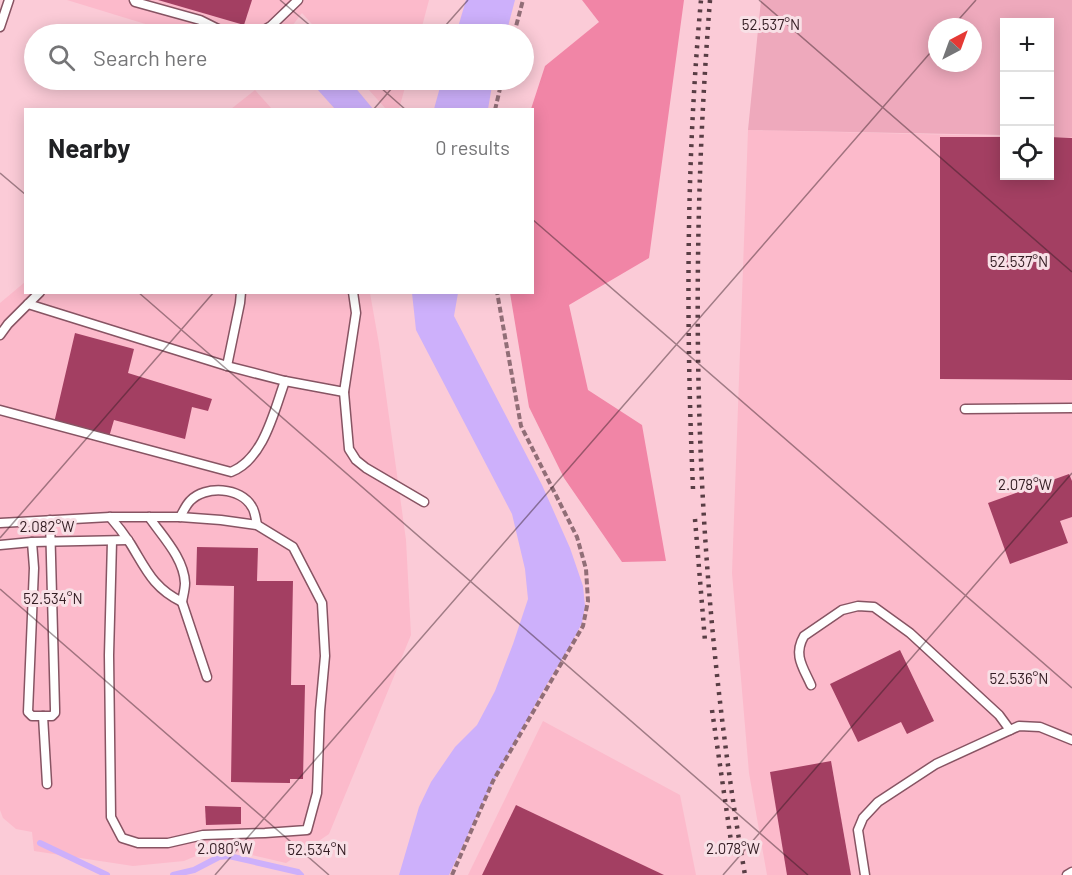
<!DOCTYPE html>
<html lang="en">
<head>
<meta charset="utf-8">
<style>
  :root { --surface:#fff; --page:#f6f6f6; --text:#202124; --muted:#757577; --line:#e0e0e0 }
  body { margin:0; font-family:Barlow,sans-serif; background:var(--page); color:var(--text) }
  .controls { position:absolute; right:18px; top:18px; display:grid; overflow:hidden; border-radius:0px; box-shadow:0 3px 15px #0003 }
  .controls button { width:54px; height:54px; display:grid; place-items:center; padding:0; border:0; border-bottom:2px solid var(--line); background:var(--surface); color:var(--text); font:30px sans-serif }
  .compass { position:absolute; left:928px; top:18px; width:54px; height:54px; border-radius:50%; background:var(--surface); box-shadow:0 3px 15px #0003; rotate:41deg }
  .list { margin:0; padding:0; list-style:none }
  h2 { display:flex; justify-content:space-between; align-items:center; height:78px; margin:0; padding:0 24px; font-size:26px }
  h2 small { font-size:20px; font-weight:400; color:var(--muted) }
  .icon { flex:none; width:33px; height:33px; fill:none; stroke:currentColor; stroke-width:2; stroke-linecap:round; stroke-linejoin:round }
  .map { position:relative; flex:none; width:1072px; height:875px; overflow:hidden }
  .search { position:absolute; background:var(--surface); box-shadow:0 3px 15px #0003; left:24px; top:24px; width:510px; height:66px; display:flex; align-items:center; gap:15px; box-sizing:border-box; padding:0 21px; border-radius:33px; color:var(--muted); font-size:22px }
  .panel { position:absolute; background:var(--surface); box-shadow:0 3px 15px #0003; left:24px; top:108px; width:510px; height:186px; border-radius:0px }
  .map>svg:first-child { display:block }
</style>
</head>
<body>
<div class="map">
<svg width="1072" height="875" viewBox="0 0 1072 875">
  <rect width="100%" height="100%" fill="#fbcbd7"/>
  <g fill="#fcbacb">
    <polygon points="67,0 429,0 420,34 321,34 302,13 286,34 178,34"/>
    <polygon points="360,80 407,80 399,109 386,109"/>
    <polygon points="255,90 272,109 231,109"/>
    <polygon points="748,130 1004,136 1004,176 1050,176 1050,137 1072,137 1072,875 767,875 749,773 732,573"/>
    <polygon points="25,282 26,292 370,293 379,344 406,540 411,635 329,834 286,863 217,847 184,861 133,866 34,851 32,832 16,829 3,818 0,810 0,303"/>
    <polygon points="543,721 680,795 696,875 468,875"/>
  </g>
  <path fill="#eea9bc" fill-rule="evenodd" d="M761,0H1072V137H1050V22H1004V135L748,130ZM937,27H973V63H937Z"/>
  <polygon fill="#f185a6" points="582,0 684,0 649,258 569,305 588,390 642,425 666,561 622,562 564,478 529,407 510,293 532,292 532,110 531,109 545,66 599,22"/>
  <g fill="#cdb0fb">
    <polygon points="466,0 515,0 506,34 456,34"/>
    <polygon points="309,80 349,80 373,109 335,109"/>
    <polygon points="442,80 493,80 488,109 434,109"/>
    <polygon points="412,293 458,293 454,316 542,485 570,548 583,586 585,606 582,623 571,644 541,694 488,792 449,875 399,875 419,807 431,782 455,747 477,725 495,691 513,644 528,599 525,569 512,514 416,330"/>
  </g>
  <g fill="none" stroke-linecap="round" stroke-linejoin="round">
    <g stroke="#cdb0fb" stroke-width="6">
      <polyline points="40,843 107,875"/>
      <polyline points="173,875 194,870 219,857 229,856 298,872 301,875"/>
    </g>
  </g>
  <g fill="#a33f62">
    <polygon points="158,0 252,0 244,25"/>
    <polygon points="940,137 1004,137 1004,176 1050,176 1050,137 1072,138 1072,380 940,379"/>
    <polygon points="75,333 134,349 128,373 212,399 208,411 192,407 185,439 114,420 109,437 54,423"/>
    <polygon points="1069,474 1072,481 1072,517 1060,521 1068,543 1010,564 988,503"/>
    <polygon points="197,547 258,548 257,581 293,581 291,685 305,685 303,779 290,779 290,783 231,782 234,586 196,585"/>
    <polygon points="900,650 934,721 907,734 901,722 858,742 830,684"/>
    <polygon points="831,761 851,875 787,875 770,772"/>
    <polygon points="516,805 664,875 482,875"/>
    <polygon points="205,806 241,807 241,824 206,825"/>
  </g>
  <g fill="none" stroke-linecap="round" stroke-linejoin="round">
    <defs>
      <g id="lane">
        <polyline points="134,0 135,2 200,20 226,33 235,34"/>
        <polyline points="0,27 9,0"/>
        <polyline points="257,34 271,26 298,0"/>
        <polyline points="353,292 356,313 344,392 349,449 356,460 366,468 424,502"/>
        <polyline points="28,304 227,366 285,381 344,392"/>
        <polyline points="0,335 8,324 40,292"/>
        <polyline points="227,366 240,303 241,292"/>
        <polyline points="965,409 1072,408"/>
        <path d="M0,410L231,472C264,459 274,411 285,381"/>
        <path d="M110,517C117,525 124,534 130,543C146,569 153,588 182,602C183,596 185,589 185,583C184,558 162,536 149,517"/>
        <path d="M180,517C183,512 186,505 190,501C205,485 241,487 252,507C255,511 256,520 257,525"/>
        <polyline points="0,523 110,517 180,517 221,520 257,525 293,547 322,603 325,656 320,711 317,793 307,830 265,833 203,835 168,843 138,843 122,838 111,817 109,655 112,541"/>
        <polyline points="32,542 34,568 28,712 32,716 52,716 55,713 55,709 50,520"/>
        <polyline points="0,545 32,542 128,540"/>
        <polyline points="182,602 207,677"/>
        <path d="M811,685C803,667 793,655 804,636L842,610L858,606L874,607L910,633L999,715L1010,730"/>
        <polyline points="43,716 47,784"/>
        <polyline points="865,875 858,830 863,818 878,802 936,764 1019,726 1040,727 1072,740"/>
        <polyline points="1067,875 1072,872"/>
      </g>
    </defs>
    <use href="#lane" stroke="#875463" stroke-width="11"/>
    <g stroke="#916e77" stroke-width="4" stroke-dasharray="6 3" stroke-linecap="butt">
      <polyline points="514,34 523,0"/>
      <polyline points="495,110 502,80"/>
      <polyline points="452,875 493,781 583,626 588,601 586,569 577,537 521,426 497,292"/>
    </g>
    <use href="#lane" stroke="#fff" stroke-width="8"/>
    <g stroke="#583d44" stroke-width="4.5" stroke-dasharray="3 6" stroke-linecap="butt">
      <path d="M710,0C687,291 695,587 745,875"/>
      <path d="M693,489C686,326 686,162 701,0"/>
      <polyline points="695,519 705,641"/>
      <polyline points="712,710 733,855"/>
    </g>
  </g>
  <path fill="none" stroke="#331d23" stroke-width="1.5" stroke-opacity="0.45" d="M280,0L320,34M759,0L1072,272M952,27L976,0M438,34L468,0M372,80L406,110M373,110L399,80M0,173L26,195M532,219L1072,688M138,292L808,875M0,538L214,292M0,589L329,875M215,875L937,45M723,875L1072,473"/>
  <g font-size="15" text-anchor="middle" fill="#331d23" stroke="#f8e0e6" stroke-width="6" stroke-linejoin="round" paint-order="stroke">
    <text x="771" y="30">52.537°N</text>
    <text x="1019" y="267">52.537°N</text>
    <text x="1025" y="490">2.078°W</text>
    <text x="47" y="532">2.082°W</text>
    <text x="53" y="604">52.534°N</text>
    <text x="1019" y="684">52.536°N</text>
    <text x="225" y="854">2.080°W</text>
    <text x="733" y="854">2.078°W</text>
    <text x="317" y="855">52.534°N</text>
  </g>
</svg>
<div class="controls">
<button>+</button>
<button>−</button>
<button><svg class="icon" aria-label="locate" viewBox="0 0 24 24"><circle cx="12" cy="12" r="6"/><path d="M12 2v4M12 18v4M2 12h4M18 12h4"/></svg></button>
</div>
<svg class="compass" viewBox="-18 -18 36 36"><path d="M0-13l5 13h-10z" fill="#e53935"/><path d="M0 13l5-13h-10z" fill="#757577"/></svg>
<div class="search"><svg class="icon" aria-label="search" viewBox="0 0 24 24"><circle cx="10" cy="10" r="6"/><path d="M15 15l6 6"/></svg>Search here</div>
<section class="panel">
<h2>Nearby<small>0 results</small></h2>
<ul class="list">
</ul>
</section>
</div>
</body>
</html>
